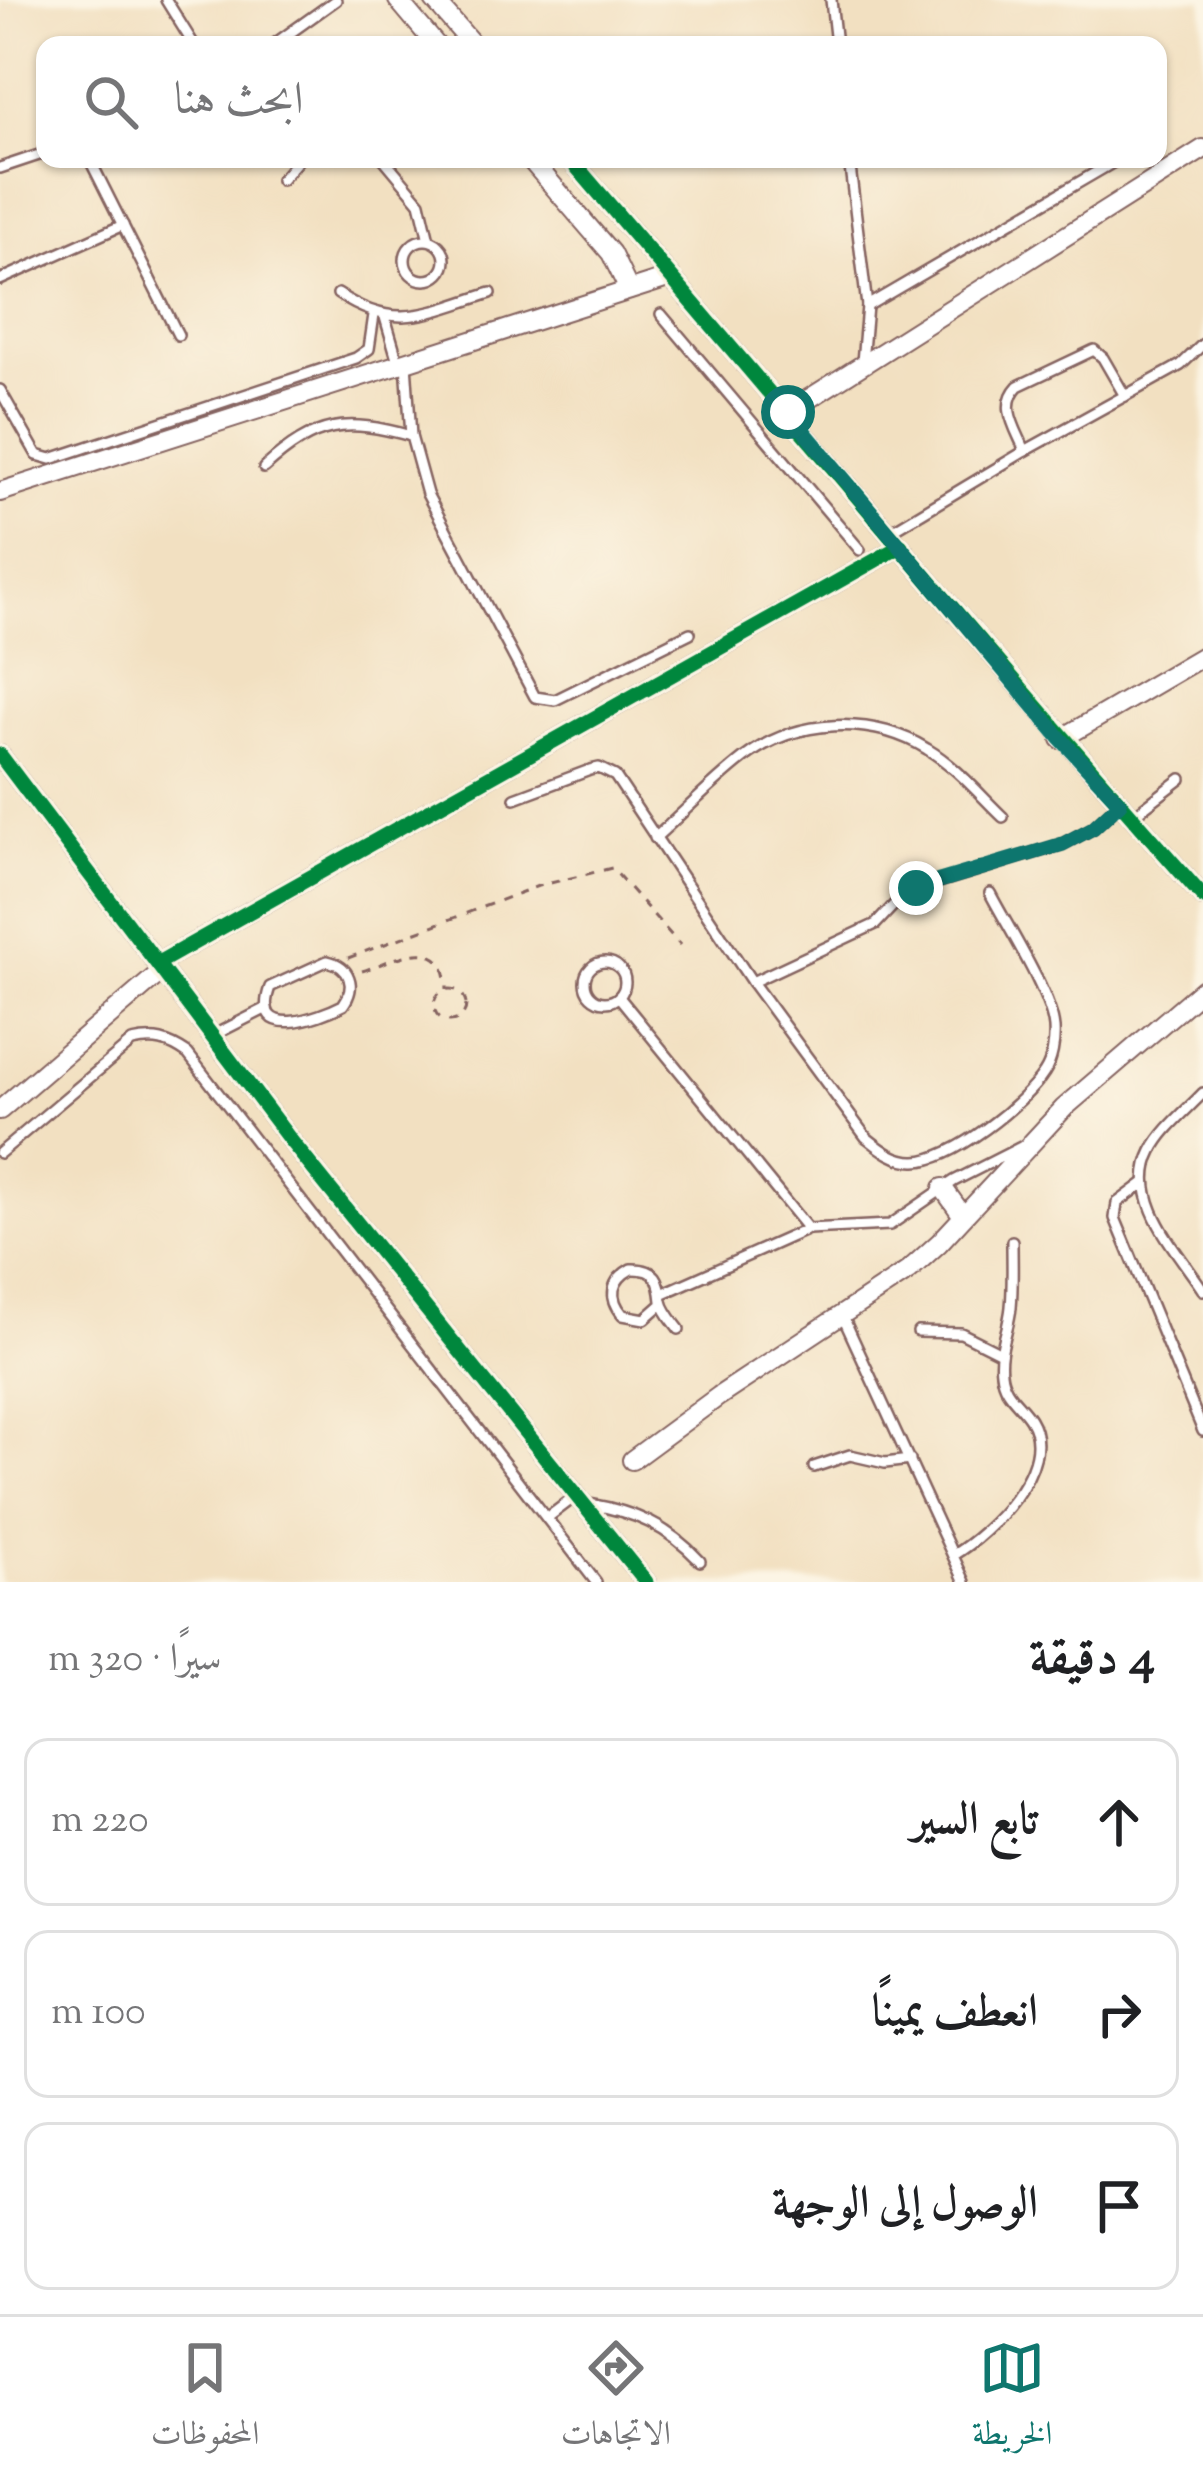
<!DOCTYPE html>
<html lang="ar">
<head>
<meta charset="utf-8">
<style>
  :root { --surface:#fff; --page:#f6f6f6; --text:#202124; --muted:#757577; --line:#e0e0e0; --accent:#0f766e }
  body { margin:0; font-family:"Sorts Mill Goudy",Amiri,serif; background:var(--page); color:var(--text); direction:rtl }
  .stop { position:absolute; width:36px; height:36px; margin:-27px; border:9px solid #0f766e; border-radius:50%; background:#fff }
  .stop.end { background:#0f766e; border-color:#fff; box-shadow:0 3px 12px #0008 }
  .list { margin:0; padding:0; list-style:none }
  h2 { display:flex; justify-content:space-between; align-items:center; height:156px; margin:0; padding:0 48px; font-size:51px }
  h2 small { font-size:39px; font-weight:400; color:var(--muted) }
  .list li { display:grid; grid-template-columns:78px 1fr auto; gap:36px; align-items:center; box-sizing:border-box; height:168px; margin:0 24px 24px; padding:0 24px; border:3px solid var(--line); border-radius:24px }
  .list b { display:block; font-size:45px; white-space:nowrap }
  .list em { font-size:39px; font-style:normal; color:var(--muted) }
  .icon { flex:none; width:66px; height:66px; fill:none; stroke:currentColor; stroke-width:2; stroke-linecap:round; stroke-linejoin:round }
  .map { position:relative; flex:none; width:1203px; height:1582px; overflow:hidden; direction:ltr }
  .search { position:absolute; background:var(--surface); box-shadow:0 3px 9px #0004; left:36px; right:36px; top:36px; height:132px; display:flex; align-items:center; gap:30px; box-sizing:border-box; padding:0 42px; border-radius:24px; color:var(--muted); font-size:45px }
  .sheet { height:732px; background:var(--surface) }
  nav { display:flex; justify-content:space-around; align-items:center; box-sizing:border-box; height:168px; border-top:3px solid var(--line); background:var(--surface); font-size:33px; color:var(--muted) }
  nav a { display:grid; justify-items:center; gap:6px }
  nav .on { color:var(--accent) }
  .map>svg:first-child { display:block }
</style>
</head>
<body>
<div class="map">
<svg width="1203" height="1582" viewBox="0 0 1203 1582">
  <rect width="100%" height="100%" fill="#fcf5e5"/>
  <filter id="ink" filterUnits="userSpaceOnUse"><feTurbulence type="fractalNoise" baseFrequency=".00833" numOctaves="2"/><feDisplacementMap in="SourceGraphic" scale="24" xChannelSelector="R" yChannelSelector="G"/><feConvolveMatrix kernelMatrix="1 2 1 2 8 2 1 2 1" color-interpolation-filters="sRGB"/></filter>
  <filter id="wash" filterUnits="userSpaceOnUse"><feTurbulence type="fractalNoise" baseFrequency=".004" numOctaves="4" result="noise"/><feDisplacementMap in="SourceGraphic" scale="48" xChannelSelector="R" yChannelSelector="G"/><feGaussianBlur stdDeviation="2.7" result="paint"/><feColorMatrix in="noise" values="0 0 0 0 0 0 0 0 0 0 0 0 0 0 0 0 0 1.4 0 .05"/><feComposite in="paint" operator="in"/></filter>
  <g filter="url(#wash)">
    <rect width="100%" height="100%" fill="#f2e0c1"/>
  </g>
  <g filter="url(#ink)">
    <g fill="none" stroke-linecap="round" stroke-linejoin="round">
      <defs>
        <g id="lane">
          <polyline points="166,0 194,45"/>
          <polyline points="831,0 836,45"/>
          <polyline points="273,45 336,0"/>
          <polyline points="384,159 420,202 429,240"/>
          <polyline points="849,159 867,306 862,362"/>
          <polyline points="92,164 178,335"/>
          <polyline points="0,168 45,153"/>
          <polyline points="281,180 299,159"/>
          <circle cx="425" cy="260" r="20"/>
          <polyline points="0,280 123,225"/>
          <path d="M338,294C397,333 429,312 491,293"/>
          <polyline points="867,306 1119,159"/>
          <polyline points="661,314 860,550"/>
          <polyline points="385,317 399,365"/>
          <polyline points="406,363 411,436 427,494 535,697 555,700 690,633"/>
          <polyline points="0,390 37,455 51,459 356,358 369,349 374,315"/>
          <path d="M1025,451C1016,428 999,406 1018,386L1094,350L1103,358L1125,396"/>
          <path d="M264,468C316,421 345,418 411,436"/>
          <polyline points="890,532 1025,451 1181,365 1203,344"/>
          <path d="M515,798L590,770L599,768L615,776L752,982L866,1137C881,1149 895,1161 915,1161C951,1162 1025,1103 1044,1073C1052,1061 1055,1043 1054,1028C1051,994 1007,926 990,893"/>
          <polyline points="1133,816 1181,779"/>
          <path d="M655,838C684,812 713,782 744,758C796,718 872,715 927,749C956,766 979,794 1003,817"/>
          <path d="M327,961C350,966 357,986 343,1005C320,1017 250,1043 270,987Z"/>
          <circle cx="605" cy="982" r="20"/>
          <polyline points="752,982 876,924 906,892 1063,844 1093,828 1120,803"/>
          <polyline points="619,997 808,1229"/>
          <polyline points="212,1036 267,1008"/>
          <path d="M1203,1093C1186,1111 1163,1129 1152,1151C1127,1200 1178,1251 1203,1290"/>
          <path d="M0,1153L132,1042C155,1037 168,1040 188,1054L596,1582"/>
          <polyline points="1144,1183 1117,1203 1115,1218 1203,1431"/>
          <polyline points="664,1293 808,1229 890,1225 954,1181 1023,1146"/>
          <path d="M662,1304L645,1319L623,1315C608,1297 611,1280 631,1269C657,1268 660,1280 662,1301C664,1311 673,1321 679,1329"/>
          <polyline points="843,1317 965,1582"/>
          <polyline points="918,1332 961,1333 1001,1353"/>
          <polyline points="814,1467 850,1455 885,1463 910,1460"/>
          <path d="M589,1504C636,1512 667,1526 700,1561"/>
          <polyline points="547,1518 576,1496"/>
          <path d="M953,1555C989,1534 1059,1466 1030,1419C1019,1402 1003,1394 1001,1372C998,1350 1009,1329 1011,1307C1013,1286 1012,1263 1012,1241"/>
        </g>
        <g id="street">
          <polyline points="398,0 436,45"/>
          <polyline points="434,0 473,45"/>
          <polyline points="530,159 611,253 629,290"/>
          <path d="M570,159C781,405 988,654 1203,897"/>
          <polyline points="788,412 1203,149"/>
          <polyline points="0,492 671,277"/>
          <polyline points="1061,739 1203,656"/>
          <polyline points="0,755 291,1141 646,1582"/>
          <polyline points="158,963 901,546"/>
          <polyline points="0,1110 163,970"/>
          <polyline points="943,1188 963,1216"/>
          <polyline points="632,1460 719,1396 908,1271 939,1243 1064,1108 1203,989"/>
        </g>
      </defs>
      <use href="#lane" stroke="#856360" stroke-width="14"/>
      <use href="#street" stroke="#856360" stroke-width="22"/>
      <g stroke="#856360" stroke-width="3" stroke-dasharray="9 9" stroke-linecap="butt">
        <polyline points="348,958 538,886 612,868 680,945"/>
        <path d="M362,971C393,961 446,929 447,990"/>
        <circle cx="450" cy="1005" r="16"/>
      </g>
      <use href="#lane" stroke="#fff" stroke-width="9"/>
      <use href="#street" stroke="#fff" stroke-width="18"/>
      <defs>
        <g id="cycleway">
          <path d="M570,159C781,405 988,654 1203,897"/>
          <polyline points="0,755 291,1141 646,1582"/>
          <polyline points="158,963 901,546"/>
        </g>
      </defs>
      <use href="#cycleway" stroke="#fcf5e5" stroke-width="22"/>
      <use href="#cycleway" stroke="#00873e" stroke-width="15"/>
    </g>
  </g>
  <g fill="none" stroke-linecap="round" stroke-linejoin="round" filter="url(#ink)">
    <polyline stroke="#0f766e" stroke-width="15" points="788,412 1061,739 1120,803 1093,828 1063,844 916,888"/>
  </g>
</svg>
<div class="stop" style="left:788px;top:412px"></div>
<div class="stop end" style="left:916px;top:888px"></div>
<div class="search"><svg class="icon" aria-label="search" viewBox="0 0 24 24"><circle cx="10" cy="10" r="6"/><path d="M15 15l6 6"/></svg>ابحث هنا</div>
</div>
<section class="sheet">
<h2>4 دقيقة<small>سيرًا · 320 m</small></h2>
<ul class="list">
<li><svg class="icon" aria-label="ahead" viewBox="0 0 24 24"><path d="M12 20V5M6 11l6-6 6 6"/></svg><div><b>تابع السير</b></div><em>220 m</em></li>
<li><svg class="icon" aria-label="right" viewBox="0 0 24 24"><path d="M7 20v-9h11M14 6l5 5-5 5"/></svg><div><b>انعطف يمينًا</b></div><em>100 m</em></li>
<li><svg class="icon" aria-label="arrive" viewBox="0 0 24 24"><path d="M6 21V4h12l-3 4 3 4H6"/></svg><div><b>الوصول إلى الوجهة</b></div></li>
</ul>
</section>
<nav>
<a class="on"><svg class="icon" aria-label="map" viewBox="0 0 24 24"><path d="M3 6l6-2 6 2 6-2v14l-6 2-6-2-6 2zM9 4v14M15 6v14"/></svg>الخريطة</a>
<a><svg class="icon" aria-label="directions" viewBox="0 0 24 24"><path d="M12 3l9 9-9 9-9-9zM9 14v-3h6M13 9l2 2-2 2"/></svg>الاتجاهات</a>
<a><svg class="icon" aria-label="saved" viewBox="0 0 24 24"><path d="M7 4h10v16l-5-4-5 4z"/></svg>المحفوظات</a>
</nav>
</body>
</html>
